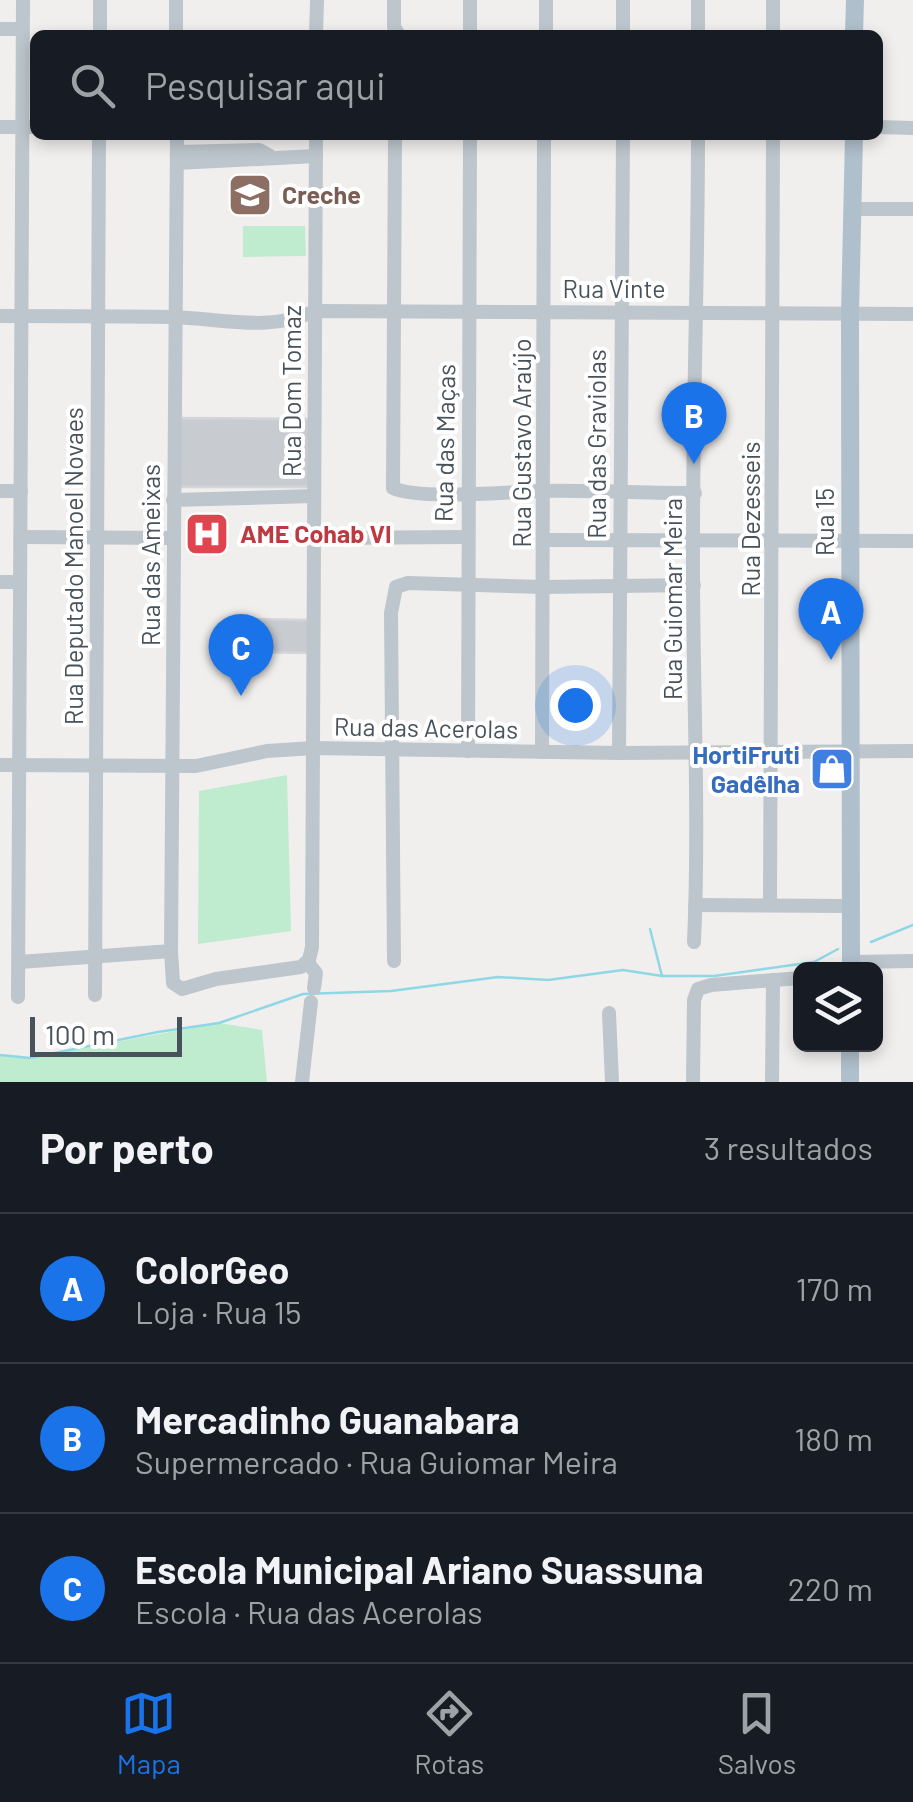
<!DOCTYPE html>
<html lang="pt">
<head>
<meta charset="utf-8">
<style>
  :root { --surface:#171b24; --page:#20242c; --text:#f1f3f6; --muted:#9ea1a6; --line:#363941; --accent:#1a73e8 }
  body { margin:0; font-family:Barlow,sans-serif; background:var(--page); color:var(--text) }
  .controls { position:absolute; right:30px; bottom:30px; display:grid; overflow:hidden; border-radius:15px; box-shadow:0 5px 15px #0003 }
  .controls button { width:90px; height:90px; display:grid; place-items:center; padding:0; border:0; border-bottom:2px solid var(--line); background:var(--surface); color:var(--text); font:50px sans-serif }
  .scale { position:absolute; left:30px; bottom:25px; width:152px; box-sizing:border-box; padding-left:10px; border:5px solid #47525a; border-top:0; font-size:28px; line-height:35px; white-space:nowrap; color:#47525a; -webkit-text-stroke:8px #fff; paint-order:stroke }
  .you { position:absolute; left:575px; top:705px; width:35px; height:35px; margin:-25px; border:8px solid #fff; border-radius:50%; background:#1a73e8; box-shadow:0 0 0 15px #1a73e833 }
  .badge { display:grid; place-items:center; width:65px; height:65px; border-radius:50%; background:var(--accent); color:#fff; font-size:32px; font-weight:700 }
  .pin { position:absolute; translate:-50% -82px; filter:drop-shadow(0 2px 5px #0008) }
  .pin::after { content:''; position:absolute; top:52px; width:35px; height:30px; background:inherit; clip-path:polygon(0 0,100% 0,50% 100%) }
  .list { margin:0; padding:0; list-style:none }
  h2 { display:flex; justify-content:space-between; align-items:center; height:130px; margin:0; padding:0 40px; font-size:42px }
  h2 small { font-size:32px; font-weight:400; color:var(--muted) }
  .list li { display:grid; grid-template-columns:65px 1fr auto; gap:30px; align-items:center; box-sizing:border-box; height:150px; padding:0 40px; border-top:2px solid var(--line) }
  .list b { display:block; font-size:38px; white-space:nowrap }
  .list p { margin:0; font-size:32px; white-space:nowrap; color:var(--muted) }
  .list em { font-size:32px; font-style:normal; color:var(--muted) }
  .icon { flex:none; width:55px; height:55px; fill:none; stroke:currentColor; stroke-width:2; stroke-linecap:round; stroke-linejoin:round }
  .map { position:relative; flex:none; width:913px; height:1082px; overflow:hidden }
  .search { position:absolute; background:var(--surface); box-shadow:0 5px 15px #0003; left:30px; right:30px; top:30px; height:110px; display:flex; align-items:center; gap:25px; box-sizing:border-box; padding:0 35px; border-radius:15px; color:var(--muted); font-size:38px }
  .sheet { height:580px; background:var(--surface) }
  nav { display:flex; justify-content:space-around; align-items:center; box-sizing:border-box; height:140px; border-top:2px solid var(--line); background:var(--surface); font-size:28px; color:var(--muted) }
  nav a { display:grid; justify-items:center; gap:5px }
  nav .on { color:var(--accent) }
  .map>svg:first-child { display:block }
</style>
</head>
<body>
<div class="map">
<svg width="913" height="1082" viewBox="0 0 913 1082">
  <rect width="100%" height="100%" fill="#f1eeee"/>
  <g fill="#bfecce">
    <polygon points="243,226 305,226 306,256 243,257"/>
    <polygon points="287,775 291,931 198,944 199,791"/>
    <polygon points="219,1023 262,1030 267,1082 0,1082 0,1055 30,1058"/>
  </g>
  <g fill="none" stroke-linecap="round" stroke-linejoin="round">
    <g stroke="#8ed8e6" stroke-width="2.5">
      <polyline points="650,929 662,976"/>
      <polyline points="871,942 913,925"/>
      <polyline points="0,1055 30,1058 158,1032 219,1023 303,994 391,991 498,977 548,980 623,970 662,976 714,976 814,962 838,949"/>
    </g>
  </g>
  <g fill="#c8cbd0" stroke="#d2d5d9" stroke-width="2.5">
    <polygon points="181,418 310,419 309,487 179,487"/>
    <polygon points="247,619 308,620 308,653 248,652"/>
  </g>
  <g fill="none" stroke-linecap="round" stroke-linejoin="round">
    <g stroke="#bdc6cc" stroke-width="14">
      <polyline points="100,0 100,35"/>
      <polyline points="394,0 394,27 399,35"/>
      <polyline points="470,0 470,35"/>
      <polyline points="546,0 546,35"/>
      <polyline points="623,0 623,35"/>
      <polyline points="773,0 773,35"/>
      <polyline points="0,29 22,29"/>
      <polyline points="176,35 176,0"/>
      <polyline points="316,35 317,0"/>
      <polyline points="698,35 698,0"/>
      <polyline points="0,127 35,127"/>
      <polyline points="878,127 913,128"/>
      <polyline points="177,135 171,951 173,983 182,989 216,979 301,967 309,960 312,947 316,135"/>
      <path d="M395,135L393,488C418,500 507,492 539,491C591,490 643,493 695,493"/>
      <polyline points="177,152 259,150 270,156"/>
      <polyline points="177,163 316,156"/>
      <polyline points="853,209 913,209"/>
      <path d="M0,316C57,316 114,316 171,317C221,318 267,333 315,311L913,314"/>
      <polyline points="0,491 21,491"/>
      <polyline points="173,500 314,496"/>
      <polyline points="21,537 174,538"/>
      <polyline points="314,538 466,537"/>
      <polyline points="544,540 913,541"/>
      <polyline points="0,582 20,582"/>
      <polyline points="468,751 470,135"/>
      <polyline points="542,752 544,135"/>
      <polyline points="619,753 623,135"/>
      <polyline points="0,765 196,766 267,751 313,748 619,753 913,751"/>
      <polyline points="770,904 773,135"/>
      <polyline points="695,905 851,906"/>
      <path d="M694,942C700,808 692,673 693,539C693,404 698,270 698,135"/>
      <polyline points="394,961 391,613 396,587 408,583 543,587 694,585"/>
      <polyline points="19,962 171,951"/>
      <polyline points="307,962 316,973 314,988"/>
      <polyline points="851,962 913,961"/>
      <polyline points="95,995 99,135"/>
      <polyline points="18,997 23,0"/>
      <polyline points="609,1013 612,1082"/>
      <polyline points="302,1082 311,1002"/>
      <polyline points="693,1082 694,1000 698,989 711,985 800,978"/>
      <polyline points="772,1082 773,980"/>
    </g>
    <g stroke="#afbfcb" stroke-width="18">
      <polyline points="854,35 855,0"/>
      <polyline points="851,969 850,314 854,135"/>
      <polyline points="850,1082 850,1044"/>
    </g>
  </g>
  <defs>
    <symbol id="school-square" viewBox="-11 -11 22 22"><rect x="-9" y="-9" width="18" height="18" rx="4" fill="#8d6e63" stroke="#fff"/><path d="M0-5L7-2L0 1L-7-2ZM-4 1L0 2.5L4 1V4Q0 6-4 4Z" fill="#fff"/></symbol>
    <symbol id="hospital-square" viewBox="-11 -11 22 22"><rect x="-9" y="-9" width="18" height="18" rx="4" fill="#e0444e" stroke="#fff"/><path d="M-5-5h3v3.5h4V-5h3V5h-3V1.5h-4V5h-3Z" fill="#fff"/></symbol>
    <symbol id="shop-square" viewBox="-11 -11 22 22"><rect x="-9" y="-9" width="18" height="18" rx="4" fill="#3f7fe0" stroke="#fff"/><path d="M-5-2.5h2.3a2.7 3.5 0 0 1 5.4 0H5L5.5 6h-11ZM-1.5-2.5h3a1.5 2.3 0 0 0-3 0Z" fill="#fff"/></symbol>
  </defs>
  <g fill-rule="evenodd">
    <use href="#school-square" x="225" y="170" width="50" height="50"/>
    <use href="#hospital-square" x="182" y="509" width="50" height="50"/>
    <use href="#shop-square" x="807" y="744" width="50" height="50"/>
  </g>
  <g text-anchor="middle" stroke-width="8" stroke-linejoin="round" paint-order="stroke">
    <g font-size="25" font-weight="bold" fill="#785e54" stroke="#fff" text-anchor="start">
      <text x="282" y="204">Creche</text>
    </g>
    <g font-size="25" fill="#47525a" stroke="#fff">
      <text x="614" y="298">Rua Vinte</text>
      <text transform="translate(292 391) rotate(-90)" y="9">Rua Dom Tomaz</text>
      <text transform="translate(445 443) rotate(-89)" y="9">Rua das Maças</text>
      <text transform="translate(522 443) rotate(-90)" y="9">Rua Gustavo Araújo</text>
      <text transform="translate(597 444) rotate(-90)" y="9">Rua das Graviolas</text>
      <text transform="translate(751 519) rotate(-90)" y="9">Rua Dezesseis</text>
      <text transform="translate(825 522) rotate(-90)" y="9">Rua 15</text>
      <text transform="translate(151 555) rotate(-90)" y="9">Rua das Ameixas</text>
      <text transform="translate(74 566) rotate(-90)" y="9">Rua Deputado Manoel Novaes</text>
      <text transform="translate(673 599) rotate(-90)" y="9">Rua Guiomar Meira</text>
      <text transform="translate(426 728) rotate(1)" y="9">Rua das Acerolas</text>
    </g>
    <g font-size="25" font-weight="bold" fill="#be3a42" stroke="#fff" text-anchor="start">
      <text x="240" y="543">AME Cohab VI</text>
    </g>
    <g font-size="25" font-weight="bold" fill="#366cbe" stroke="#fff" text-anchor="end">
      <text x="800" y="764">HortiFruti<tspan x="800" dy="29">Gadêlha</tspan></text>
    </g>
  </g>
</svg>
<div class="controls">
<button><svg class="icon" aria-label="layers" viewBox="0 0 24 24"><path d="M12 4l9 5-9 5-9-5zM3 14l9 5 9-5"/></svg></button>
</div>
<div class="scale">100 m</div>
<div class="you"></div>
<div class="pin badge" style="left:831px;top:660px">A</div>
<div class="pin badge" style="left:694px;top:464px">B</div>
<div class="pin badge" style="left:241px;top:696px">C</div>
<div class="search"><svg class="icon" aria-label="search" viewBox="0 0 24 24"><circle cx="10" cy="10" r="6"/><path d="M15 15l6 6"/></svg>Pesquisar aqui</div>
</div>
<section class="sheet">
<h2>Por perto<small>3 resultados</small></h2>
<ul class="list">
<li><span class="badge">A</span><div><b>ColorGeo</b><p>Loja · Rua 15</p></div><em>170 m</em></li>
<li><span class="badge">B</span><div><b>Mercadinho Guanabara</b><p>Supermercado · Rua Guiomar Meira</p></div><em>180 m</em></li>
<li><span class="badge">C</span><div><b>Escola Municipal Ariano Suassuna</b><p>Escola · Rua das Acerolas</p></div><em>220 m</em></li>
</ul>
</section>
<nav>
<a class="on"><svg class="icon" aria-label="map" viewBox="0 0 24 24"><path d="M3 6l6-2 6 2 6-2v14l-6 2-6-2-6 2zM9 4v14M15 6v14"/></svg>Mapa</a>
<a><svg class="icon" aria-label="directions" viewBox="0 0 24 24"><path d="M12 3l9 9-9 9-9-9zM9 14v-3h6M13 9l2 2-2 2"/></svg>Rotas</a>
<a><svg class="icon" aria-label="saved" viewBox="0 0 24 24"><path d="M7 4h10v16l-5-4-5 4z"/></svg>Salvos</a>
</nav>
</body>
</html>
